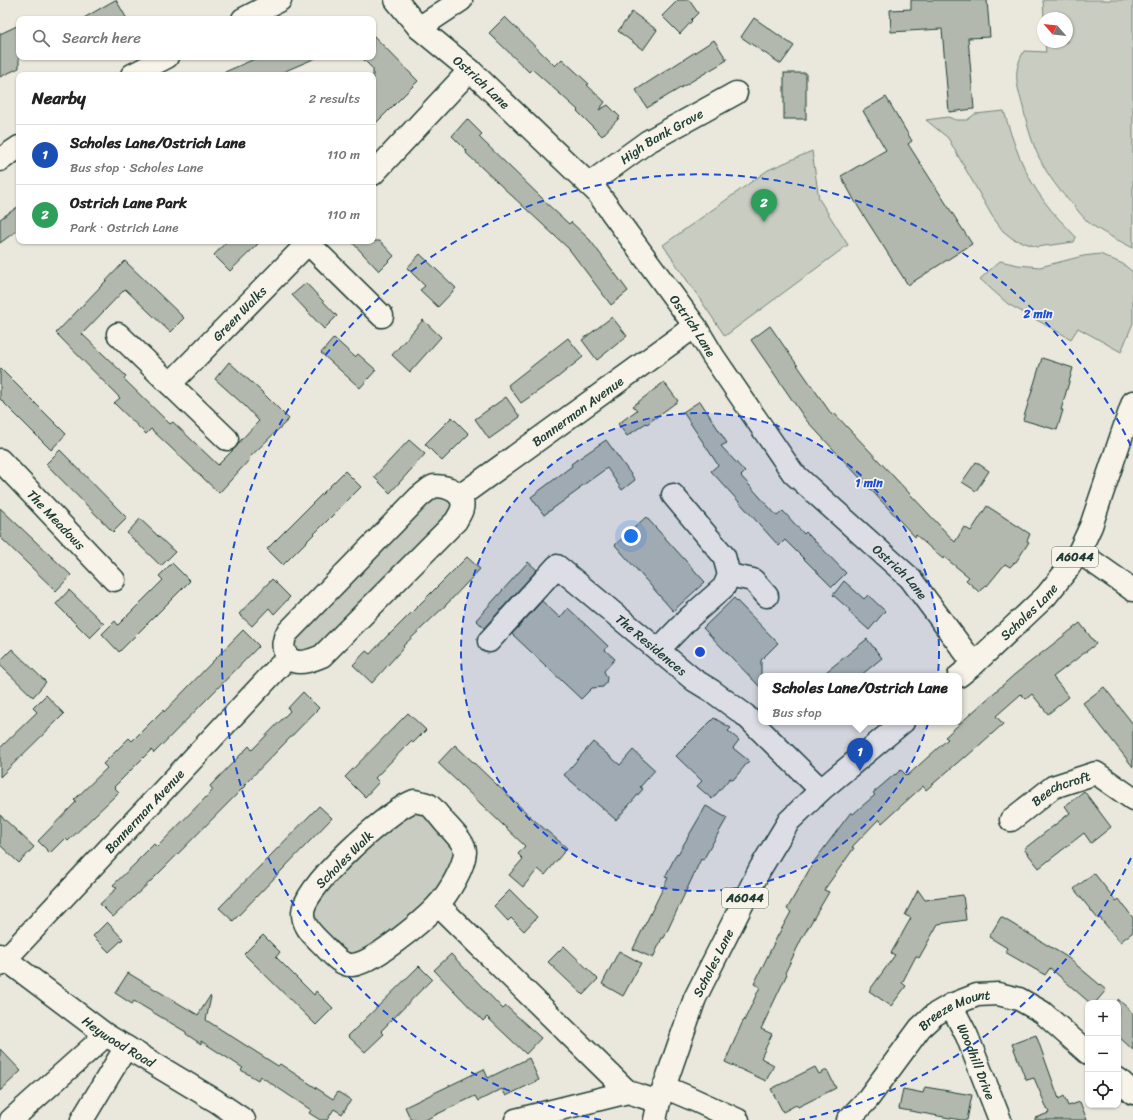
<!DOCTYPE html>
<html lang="en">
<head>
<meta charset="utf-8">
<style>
  :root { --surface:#fff; --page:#f6f6f6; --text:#222; --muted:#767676; --line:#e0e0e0; --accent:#0b8043 }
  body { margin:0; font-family:Sriracha,sans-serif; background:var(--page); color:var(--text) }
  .controls { position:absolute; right:12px; bottom:12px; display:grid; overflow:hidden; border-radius:8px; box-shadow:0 1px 3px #0004 }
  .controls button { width:36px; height:36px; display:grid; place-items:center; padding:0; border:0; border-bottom:1px solid var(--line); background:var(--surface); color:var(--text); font:20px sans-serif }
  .compass { position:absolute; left:1037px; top:12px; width:36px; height:36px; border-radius:50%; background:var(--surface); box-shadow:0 1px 3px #0004; rotate:298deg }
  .you { position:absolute; left:631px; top:536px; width:14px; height:14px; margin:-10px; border:3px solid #fff; border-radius:50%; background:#1a73e8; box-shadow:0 0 0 6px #1a73e833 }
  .badge { display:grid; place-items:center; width:26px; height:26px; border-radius:50%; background:var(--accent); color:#fff; font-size:13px; font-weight:700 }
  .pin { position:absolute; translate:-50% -33px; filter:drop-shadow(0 1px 2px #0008) }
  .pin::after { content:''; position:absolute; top:21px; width:14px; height:12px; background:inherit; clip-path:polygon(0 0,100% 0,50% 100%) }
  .popup { position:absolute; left:758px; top:673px; width:204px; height:52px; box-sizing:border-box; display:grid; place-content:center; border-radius:8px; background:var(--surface); filter:drop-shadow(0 1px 3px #0005); font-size:13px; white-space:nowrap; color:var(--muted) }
  .popup b { font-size:15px; color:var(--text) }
  .popup::after { content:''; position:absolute; left:50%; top:100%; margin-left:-8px; border:8px solid transparent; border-top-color:var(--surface) }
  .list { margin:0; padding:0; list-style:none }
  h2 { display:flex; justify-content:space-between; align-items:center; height:52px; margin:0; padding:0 16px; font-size:17px }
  h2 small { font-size:13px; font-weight:400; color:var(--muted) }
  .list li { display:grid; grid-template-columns:26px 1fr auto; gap:12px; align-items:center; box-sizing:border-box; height:60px; padding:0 16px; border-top:1px solid var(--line) }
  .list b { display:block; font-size:15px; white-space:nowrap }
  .list p { margin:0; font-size:13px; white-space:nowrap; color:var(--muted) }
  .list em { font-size:13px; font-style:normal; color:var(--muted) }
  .icon { flex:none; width:22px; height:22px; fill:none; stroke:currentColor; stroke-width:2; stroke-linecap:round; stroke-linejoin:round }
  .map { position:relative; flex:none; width:1133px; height:1120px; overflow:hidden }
  .search { position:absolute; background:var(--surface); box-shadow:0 1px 3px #0004; left:16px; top:16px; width:360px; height:44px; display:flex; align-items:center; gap:10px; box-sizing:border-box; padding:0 14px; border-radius:8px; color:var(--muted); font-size:15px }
  .panel { position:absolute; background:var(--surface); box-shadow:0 1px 3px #0004; left:16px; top:72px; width:360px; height:172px; border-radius:8px }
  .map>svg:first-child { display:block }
</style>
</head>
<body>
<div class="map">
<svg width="1133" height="1120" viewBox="0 0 1133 1120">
  <rect width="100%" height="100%" fill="#eae8dd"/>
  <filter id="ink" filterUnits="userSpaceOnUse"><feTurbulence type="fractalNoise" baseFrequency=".025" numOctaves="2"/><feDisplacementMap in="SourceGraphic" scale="8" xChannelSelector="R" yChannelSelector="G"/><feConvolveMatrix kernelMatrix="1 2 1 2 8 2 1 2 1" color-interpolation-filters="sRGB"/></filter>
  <g filter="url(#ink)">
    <g fill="#c8ccc1" stroke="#74847a">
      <path d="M1043,0H1133V248C1118,240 1102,233 1088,222C1083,217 1078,211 1074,206C1044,175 1032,149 1023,107C1017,85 1012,72 1024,51L1046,52L1045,42H1067V18H1044Z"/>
      <path d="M1004,111C1013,143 1024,174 1044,201C1053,214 1065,225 1076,237L1074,242L1037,247L1013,239L1003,231L992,216L948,138L926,120L948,117L956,120H967L975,114Z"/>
      <polygon points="812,151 819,199 848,245 725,336 663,245 768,170"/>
      <polygon points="1100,254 1123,264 1133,272 1133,323 1121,352 1078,328 1071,339 1008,304 980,279 1000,261 1018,265 1040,267 1083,256"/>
      <polygon points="443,494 454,504 451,513 310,653 294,651 294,635 431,497"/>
      <polygon points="419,809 458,848 450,879 390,939 351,958 329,941 315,918 314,909 328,886 409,811"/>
    </g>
    <g fill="#b2b8ae" stroke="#1f3d34">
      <polygon points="116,0 127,19 82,19 115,0"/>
      <polygon points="678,0 689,0 698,13 691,20 692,21 680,34 662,16"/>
      <polygon points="911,0 987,0 990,37 968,38 974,109 949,112 942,29 891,32 890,10 911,9"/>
      <polygon points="632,12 657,30 643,50 618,31"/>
      <polygon points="505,17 555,66 562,59 589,84 587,85 605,102 599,110 608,105 620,117 602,136 577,111 578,110 532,69 529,72 489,33"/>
      <polygon points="754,18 794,46 781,64 741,37"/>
      <polygon points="19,25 19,68 0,77 0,34"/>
      <polygon points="373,35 418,81 373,126 373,69 361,57 373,57"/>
      <polygon points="714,40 727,60 647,108 636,90"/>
      <polygon points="259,57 318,57 276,75 218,75"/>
      <rect x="784" y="73" width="22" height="46"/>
      <polygon points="886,97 912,141 908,144 972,244 908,285 857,205 841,176 886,150 863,111"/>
      <polygon points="467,119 482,134 479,137 544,200 544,201 569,224 571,222 590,240 628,291 611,305 569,249 466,153 467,151 452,136"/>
      <polygon points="19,206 19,229 0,243 0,219"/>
      <polygon points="227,241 261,241 230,271 214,255"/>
      <polygon points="351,241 380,241 394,256 379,271"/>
      <polygon points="420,254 456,288 438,307 420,290 425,286 407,268"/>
      <polygon points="125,261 184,318 170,332 125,289 82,334 126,376 124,379 170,424 173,422 218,465 236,447 241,440 259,421 245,406 215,379 229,362 261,391 289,419 249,458 250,459 219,493 151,429 146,434 114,403 120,398 56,333"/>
      <polygon points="306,283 337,316 324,329 292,295"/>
      <polygon points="612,317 627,336 597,360 582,340"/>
      <polygon points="423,320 441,337 410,372 392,355"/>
      <polygon points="770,326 832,415 834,413 955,542 964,527 971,531 987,506 1030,534 1027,541 1029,542 1016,562 1015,562 1010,567 1005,564 987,586 985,585 979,592 966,580 969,577 944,557 943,559 916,535 915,537 806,420 751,340"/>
      <polygon points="334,338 355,357 358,354 376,370 360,388 321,353"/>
      <polygon points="568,338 583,357 557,378 521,403 508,385"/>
      <polygon points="1042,358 1073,368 1061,410 1063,410 1057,430 1023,420"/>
      <polygon points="0,368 66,434 51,450 0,399"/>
      <polygon points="664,382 678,401 647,424 646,423 627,436 618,424 637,410 633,406"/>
      <polygon points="506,397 520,417 489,439 475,419"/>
      <polygon points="700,401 727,443 721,446 745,472 741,476 777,516 783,511 804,534 806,532 846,573 832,587 785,540 779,546 711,471 718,465 683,412"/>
      <polygon points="452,417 469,434 442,461 425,444"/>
      <polygon points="409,440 425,454 390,493 374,477"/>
      <polygon points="606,440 635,480 622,490 607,468 579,488 580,489 544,515 531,497 572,466 571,464"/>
      <polygon points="60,450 127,518 113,532 46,464"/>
      <polygon points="976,462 989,471 976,491 962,482"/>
      <polygon points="345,471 361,487 283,565 267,549"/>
      <polygon points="0,508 71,575 56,591 0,537"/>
      <polygon points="646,517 705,582 673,611 615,545"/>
      <polygon points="140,519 175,552 161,566 127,533"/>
      <polygon points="467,557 480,569 447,604 403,646 404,647 372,683 353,665 366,651 370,654 389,634 390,634"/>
      <polygon points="528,562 537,570 484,628 476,620"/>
      <polygon points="172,563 190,581 119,652 102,634 115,621 118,625 163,580 159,576"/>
      <polygon points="272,579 290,597 274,614 269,608 252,626 239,614"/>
      <polygon points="844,581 864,599 868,595 885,611 869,630 849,612 850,610 833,595"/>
      <polygon points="69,590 104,624 90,638 56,604"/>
      <polygon points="734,598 778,643 761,660 761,688 703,628"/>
      <polygon points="542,601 560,618 568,608 608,646 605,650 615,659 604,671 607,678 606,683 603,687 592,688 581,699 512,634"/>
      <polygon points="1080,623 1096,644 1053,677 1069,697 1048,714 1032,694 1026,699 1021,694 996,716 1003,724 965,758 964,757 926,790 923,786 882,823 879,819 852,847 854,848 824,890 829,892 802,938 785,973 787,974 761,1029 772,1034 761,1058 774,1065 766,1081 725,1062 743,1021 744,1021 760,987 754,984 777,937 791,912 787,909 813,863 851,812 853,814 875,795 873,793 895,774 895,775 901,770 907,776 948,739 945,737 1015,674"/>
      <polygon points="243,630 259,646 154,753 151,750 114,787 119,792 68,841 65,838 50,853 38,841 76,802 74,800 107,768 103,764 129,738 132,741 163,710 164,712"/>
      <polygon points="867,639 882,658 860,676 821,676"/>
      <polygon points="12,649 46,682 33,697 0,665 0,661"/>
      <polygon points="1104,687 1133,724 1133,767 1083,703"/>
      <polygon points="303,692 319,708 244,785 245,786 154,878 113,917 100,904 117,888 113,885 137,862 137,861 154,844 157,847 213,790 210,786 249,746 252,750 290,711 288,708"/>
      <polygon points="46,695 64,714 0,777 0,748 37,712 33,708"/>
      <polygon points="408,713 426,730 413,743 411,741 375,778 379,782 365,797 345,777"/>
      <polygon points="714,718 731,728 728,731 739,740 733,748 749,761 733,780 730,778 712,799 697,786 702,781 676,756"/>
      <polygon points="593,742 620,765 633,750 655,770 640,787 643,789 616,820 564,775"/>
      <polygon points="455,745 534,820 567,848 545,875 538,869 523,887 509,875 523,859 518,854 525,846 438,763"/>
      <polygon points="1084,791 1111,827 1091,843 1084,833 1039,868 1024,849 1070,813 1065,806"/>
      <polygon points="319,806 332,818 233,921 219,908"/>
      <polygon points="706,806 727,818 703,860 701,859 664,938 662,938 653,958 633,949 668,878 665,877 677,853 678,854"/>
      <polygon points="0,815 34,847 19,863 0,845"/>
      <polygon points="1094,873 1116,901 1119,899 1133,918 1133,932 1120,942 1100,918 1098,919 1074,889"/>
      <polygon points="510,890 537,917 524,931 511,918 508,921 494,906"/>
      <polygon points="918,890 925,900 963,895 966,920 938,924 919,958 916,956 902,983 906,986 891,1006 869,991 895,955 891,953 911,918 905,915"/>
      <polygon points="1001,917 1067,957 1106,990 1095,1003 1090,1003 1050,968 1045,975 1005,952 1007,948 989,937"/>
      <polygon points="107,922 123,939 109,952 93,936"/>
      <polygon points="263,935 280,952 276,957 314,995 316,991 333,1008 316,1025 244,954"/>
      <polygon points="564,946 598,979 583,995 548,962"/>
      <polygon points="619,951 641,963 623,996 602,984"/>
      <polygon points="451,954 503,1009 506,1006 541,1038 526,1054 487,1017 483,1021 434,970"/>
      <polygon points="419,966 432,979 381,1031 384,1034 365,1052 348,1036"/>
      <polygon points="128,973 198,1015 210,996 211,997 206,1020 278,1066 280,1064 333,1099 338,1092 351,1100 342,1114 334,1109 327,1120 320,1120 309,1113 311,1110 260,1076 258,1080 241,1070 243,1068 201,1041 201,1044 186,1034 186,1032 134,1001 132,1004 115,993"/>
      <polygon points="1118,999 1133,1013 1133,1050 1118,1036"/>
      <polygon points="1036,1035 1059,1099 1064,1096 1068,1106 1080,1102 1087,1120 1035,1120 1035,1118 1049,1113 1034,1078 1027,1080 1026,1078 1025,1078 1012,1044"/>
      <polygon points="0,1049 21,1071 0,1091"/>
      <polygon points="529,1058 539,1080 506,1096 502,1089 478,1101 475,1096 425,1120 411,1120 405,1107 484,1069 488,1078"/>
      <polygon points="815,1067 819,1074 827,1070 836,1088 798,1107 796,1105 783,1112 771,1089"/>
      <polygon points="925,1087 972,1095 967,1120 961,1120 899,1109 903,1089 923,1093"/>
    </g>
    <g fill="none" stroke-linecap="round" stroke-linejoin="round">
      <defs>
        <g id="street">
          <path id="s1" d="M396,0L419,28L470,70L597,192L695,326L713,356L793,473L910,578L974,664"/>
          <polyline points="243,19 280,0"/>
          <polyline points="419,28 461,0"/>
          <polyline points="132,75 167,57"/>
          <polyline points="0,160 19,147"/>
          <polyline points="373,174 470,70"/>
          <path id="s2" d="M589,184L647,142L736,93"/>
          <polyline points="308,243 382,316"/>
          <polyline points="118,334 227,439"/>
          <path id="s3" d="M170,384L310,241"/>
          <path id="s4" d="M0,460L114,580"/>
          <path d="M434,486C447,486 466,492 462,509C461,513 458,517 456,521L322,656C314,659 308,662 300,662C283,662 280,644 287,633L419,497L429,489Z"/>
          <path id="s5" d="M460,496L695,326"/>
          <polyline points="1079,552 1133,590"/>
          <polyline points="729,575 753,580 767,596"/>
          <path id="s6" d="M489,641L557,566L694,680L712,691L745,715L821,790"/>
          <polyline points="658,650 690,617 724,587 729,575 724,556 673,495"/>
          <path d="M414,801C418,802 425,803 429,805C434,808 442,820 447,825C453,832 465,843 465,852C464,868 448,894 437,906C423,921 372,964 352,965C341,966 330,952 323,945C314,936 302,926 303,912C304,886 389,810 414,801Z"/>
          <path id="s7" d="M1011,820L1053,787L1096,773L1133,799"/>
          <polyline points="438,905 628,1092"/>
          <path id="s8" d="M0,955L106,1035L216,1101L244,1120"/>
          <path id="s9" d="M0,965L288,657"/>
          <path id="s10" d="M951,1005L967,1036L1000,1120"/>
          <polyline points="1118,1079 1133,1093"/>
          <polyline points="664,1087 690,1098 738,1120"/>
          <polyline points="11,1120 106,1035"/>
          <polyline points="82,1120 126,1047"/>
          <polyline points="516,1120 628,1092 659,1102"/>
          <path id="s11" d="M848,1120L867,1100L920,1028L934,1015L951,1005L977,995L998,994L1019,999L1042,1012L1088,1053"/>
        </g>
        <g id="primary">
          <path id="s12" d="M959,676L974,664L1046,596L1066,571L1079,552L1091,526L1133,402"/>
          <path id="s13" d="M655,1120L659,1102L695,998L760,869L789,821L821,790L903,722"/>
        </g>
      </defs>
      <use href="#street" stroke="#1f3d34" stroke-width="25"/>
      <use href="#primary" stroke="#1f3d34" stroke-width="25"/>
      <use href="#street" stroke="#f7f3e8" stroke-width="22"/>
      <use href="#primary" stroke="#f7f3e8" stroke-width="22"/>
    </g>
  </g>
  <circle cx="700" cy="652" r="239" fill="#1d4ed8" fill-opacity=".12"/>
  <g fill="none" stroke="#1d4ed8" stroke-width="2" stroke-dasharray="7 5">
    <circle cx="700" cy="652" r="239"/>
    <path d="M1131 858A478 478 0 0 1 799 1120M601 1120A478 478 0 1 1 1131 446"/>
  </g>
  <g text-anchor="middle" stroke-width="3.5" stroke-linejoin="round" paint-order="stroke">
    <g fill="#f7f3e8" stroke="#60746a" stroke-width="1">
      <rect x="1052" y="547" width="46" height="20" rx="3"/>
      <rect x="722" y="888" width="46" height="20" rx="3"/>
    </g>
    <g font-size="12" font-weight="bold" fill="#1f3d34">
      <text x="1075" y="561">A6044</text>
      <text x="745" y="902">A6044</text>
    </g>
    <g font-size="13" fill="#1f3d34" stroke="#f7f3e8">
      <text dy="5" stroke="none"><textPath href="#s1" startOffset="119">Ostrich Lane</textPath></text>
      <text dy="5" stroke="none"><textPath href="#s2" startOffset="87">High Bank Grove</textPath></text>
      <text dy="5" stroke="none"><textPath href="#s3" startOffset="99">Green Walks</textPath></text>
      <text dy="5" stroke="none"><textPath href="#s1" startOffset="443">Ostrich Lane</textPath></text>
      <text dy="5" stroke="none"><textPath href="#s5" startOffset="145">Bannerman Avenue</textPath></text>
      <text dy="5" stroke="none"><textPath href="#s4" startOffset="82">The Meadows</textPath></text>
      <text dy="5" stroke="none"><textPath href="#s1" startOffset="767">Ostrich Lane</textPath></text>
      <text dy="5" stroke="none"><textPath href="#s12" startOffset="95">Scholes Lane</textPath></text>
      <text dy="5" stroke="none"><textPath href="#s6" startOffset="224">The Residences</textPath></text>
      <text dy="5" stroke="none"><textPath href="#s7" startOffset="60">Beechcroft</textPath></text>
      <text dy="5" stroke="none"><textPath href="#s9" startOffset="211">Bannerman Avenue</textPath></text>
      <text transform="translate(344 859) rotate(-45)" y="5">Scholes Walk</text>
      <text dy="5" stroke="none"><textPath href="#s13" startOffset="168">Scholes Lane</textPath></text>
      <text dy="5" stroke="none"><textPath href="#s11" startOffset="157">Breeze Mount</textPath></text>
      <text dy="5" stroke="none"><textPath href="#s8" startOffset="147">Heywood Road</textPath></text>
      <text dy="5" stroke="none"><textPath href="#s10" startOffset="62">Woodhill Drive</textPath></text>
    </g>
  </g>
  <circle cx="700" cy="652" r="6" fill="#1d4ed8" stroke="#f7f3e8" stroke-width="2"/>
  <g font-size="12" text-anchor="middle" font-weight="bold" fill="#1d4ed8" stroke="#f7f3e8" stroke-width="3.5" stroke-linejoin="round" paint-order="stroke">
    <text x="1038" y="318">2 min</text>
    <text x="869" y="487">1 min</text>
  </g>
</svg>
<div class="controls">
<button>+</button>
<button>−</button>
<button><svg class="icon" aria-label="locate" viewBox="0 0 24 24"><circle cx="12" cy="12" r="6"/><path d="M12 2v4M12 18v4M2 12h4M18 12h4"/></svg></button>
</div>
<svg class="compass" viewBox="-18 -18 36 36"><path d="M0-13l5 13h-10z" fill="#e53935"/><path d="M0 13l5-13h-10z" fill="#767676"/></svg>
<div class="you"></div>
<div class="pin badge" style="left:860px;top:771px;background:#1a4fb4">1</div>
<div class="popup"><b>Scholes Lane/Ostrich Lane</b>Bus stop</div>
<div class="pin badge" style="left:764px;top:222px;background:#2e9e5b">2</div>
<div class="search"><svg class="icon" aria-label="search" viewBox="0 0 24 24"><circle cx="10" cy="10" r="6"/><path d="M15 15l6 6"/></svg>Search here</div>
<section class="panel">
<h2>Nearby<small>2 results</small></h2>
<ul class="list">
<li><span class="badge" style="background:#1a4fb4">1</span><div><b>Scholes Lane/Ostrich Lane</b><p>Bus stop · Scholes Lane</p></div><em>110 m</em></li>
<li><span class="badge" style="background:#2e9e5b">2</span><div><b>Ostrich Lane Park</b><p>Park · Ostrich Lane</p></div><em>110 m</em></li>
</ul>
</section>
</div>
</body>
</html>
